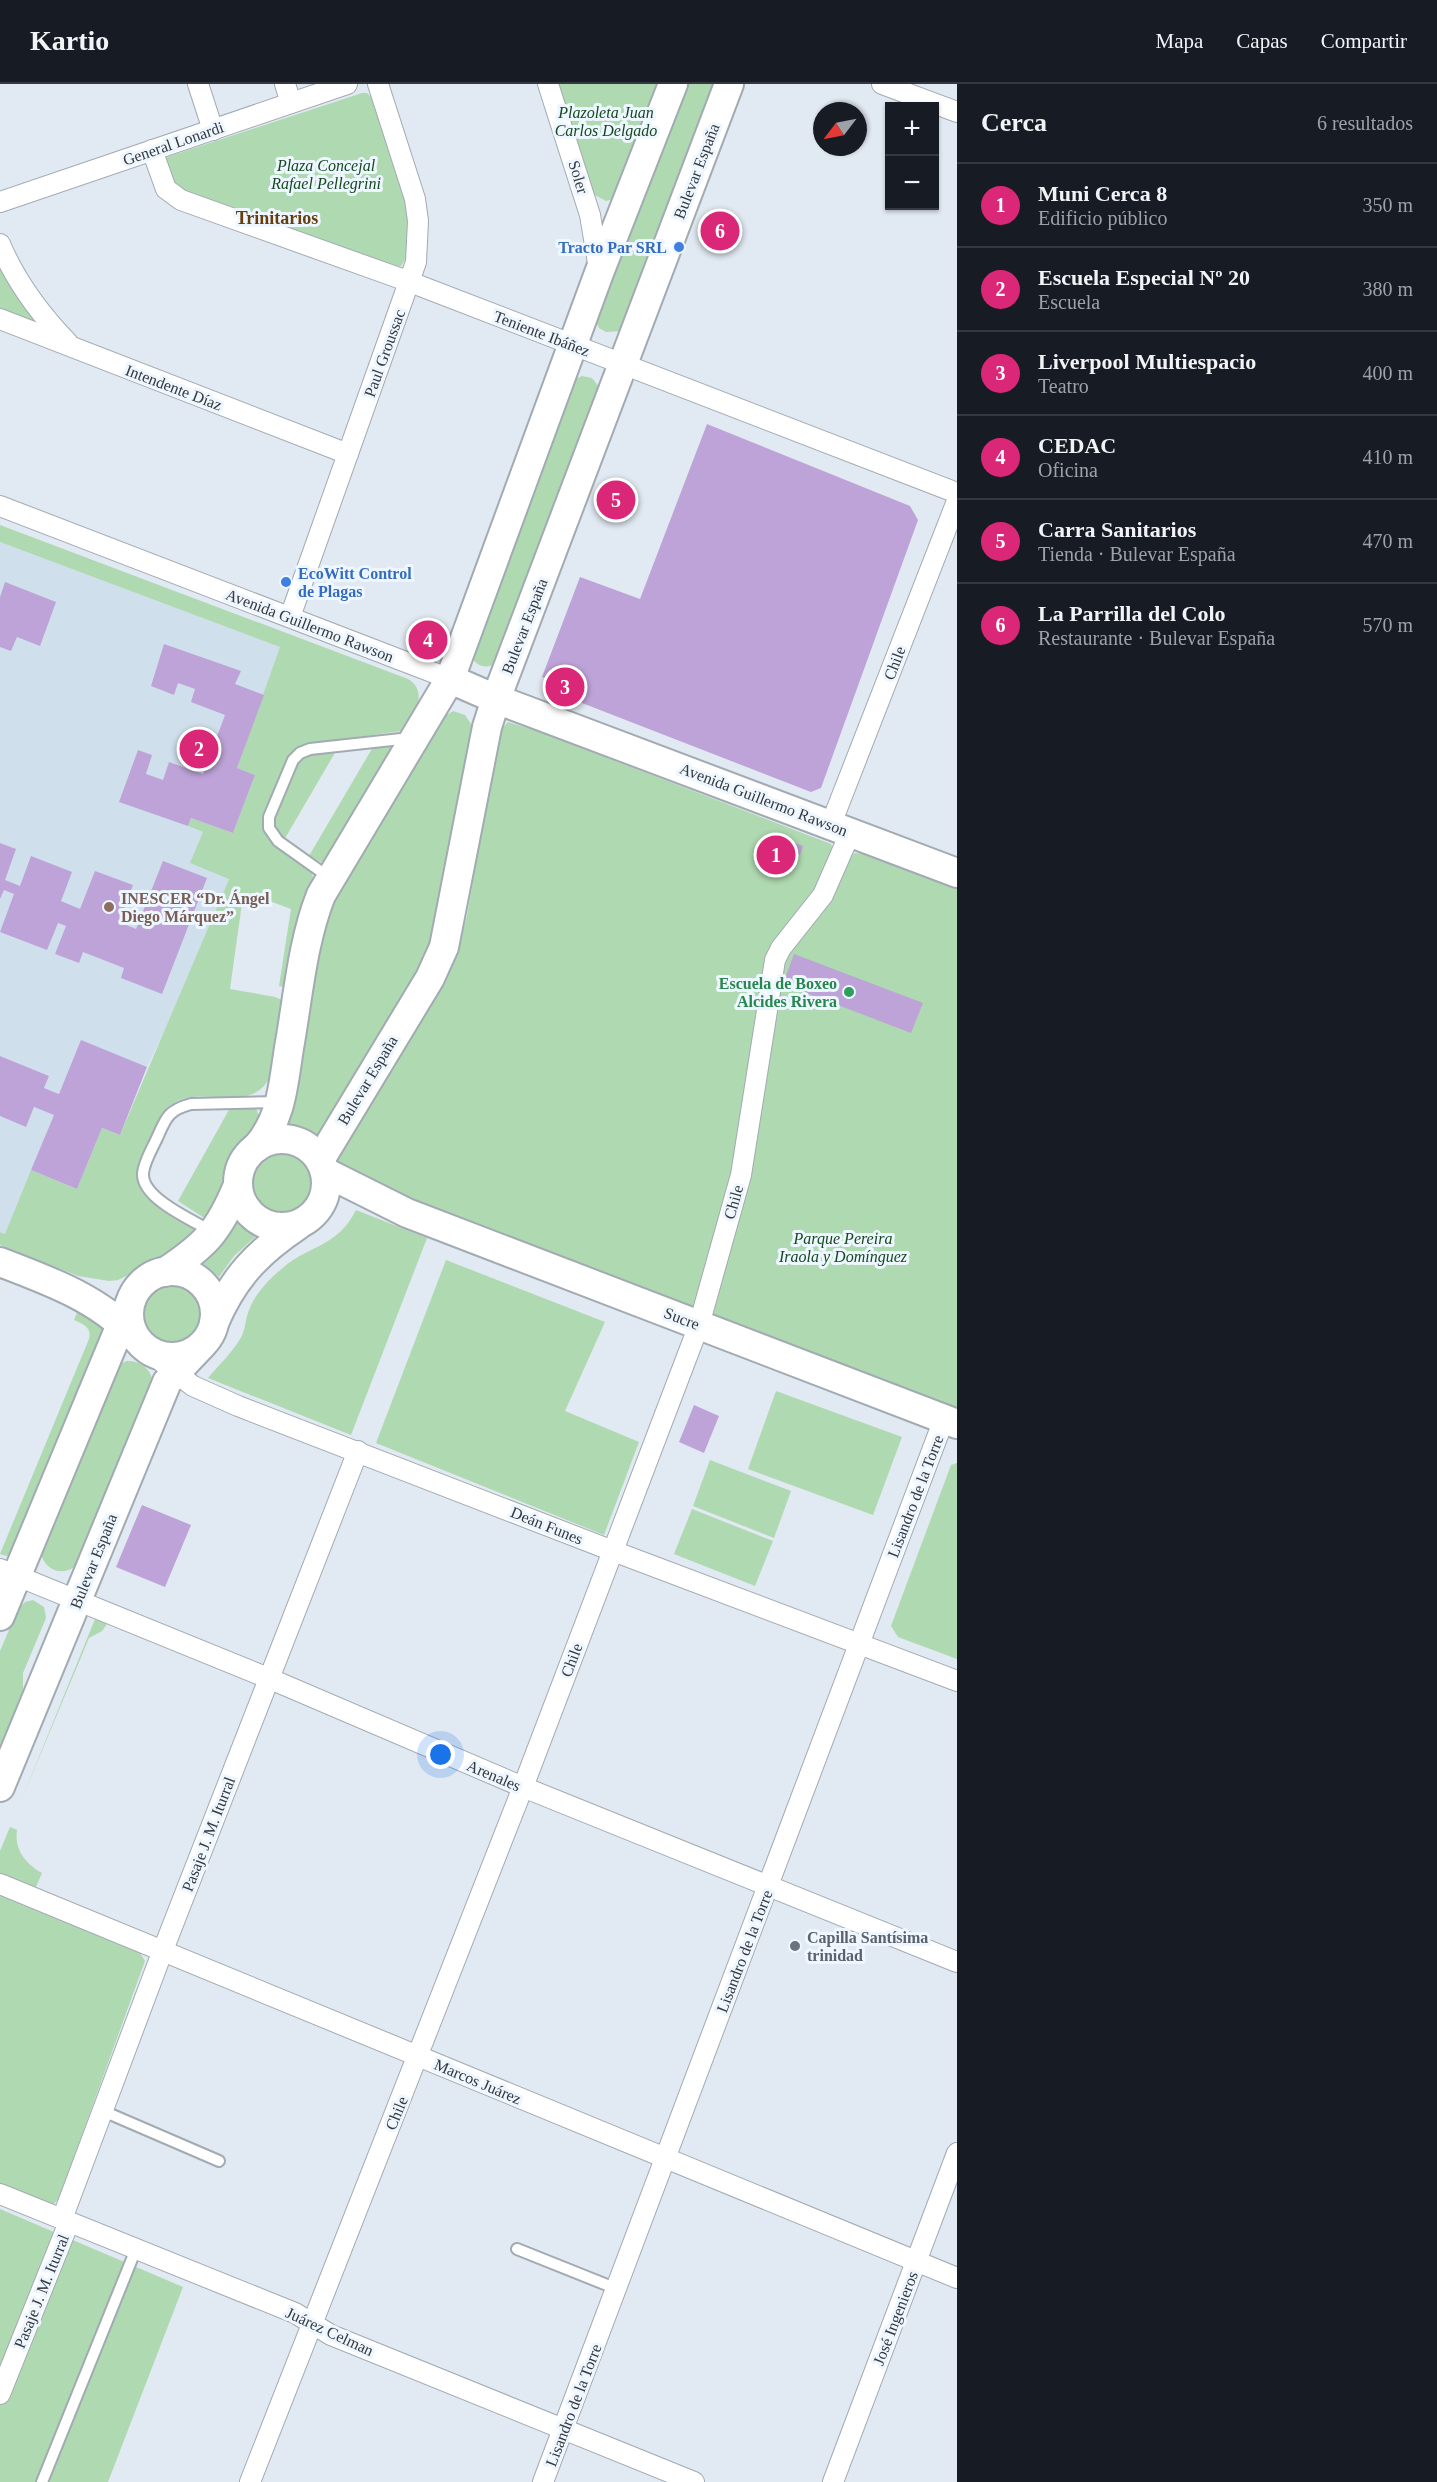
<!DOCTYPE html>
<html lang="es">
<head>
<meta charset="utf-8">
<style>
  :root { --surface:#171b24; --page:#242831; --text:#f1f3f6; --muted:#9ea1a6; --line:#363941; --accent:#db2777 }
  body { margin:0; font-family:Georgia,serif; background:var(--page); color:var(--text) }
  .controls { position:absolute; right:18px; top:18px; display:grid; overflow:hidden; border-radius:0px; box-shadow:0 2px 4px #0004 }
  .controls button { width:54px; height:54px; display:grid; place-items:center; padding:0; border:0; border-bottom:2px solid var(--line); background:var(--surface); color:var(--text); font:30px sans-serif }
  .compass { position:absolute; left:813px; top:18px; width:54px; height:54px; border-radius:50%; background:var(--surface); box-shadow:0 2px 4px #0004; rotate:238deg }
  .you { position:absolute; left:441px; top:1671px; width:21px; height:21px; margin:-15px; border:4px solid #fff; border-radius:50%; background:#1a73e8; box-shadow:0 0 0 9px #1a73e833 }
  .badge { display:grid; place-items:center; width:39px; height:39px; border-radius:50%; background:var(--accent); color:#fff; font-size:20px; font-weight:700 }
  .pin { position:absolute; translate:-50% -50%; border:3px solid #fff; box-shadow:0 2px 6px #0006 }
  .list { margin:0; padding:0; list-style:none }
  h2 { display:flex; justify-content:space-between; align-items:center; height:78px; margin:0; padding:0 24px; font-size:26px }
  h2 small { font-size:20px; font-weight:400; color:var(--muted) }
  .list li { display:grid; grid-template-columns:39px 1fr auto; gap:18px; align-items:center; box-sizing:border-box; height:84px; padding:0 24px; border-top:2px solid var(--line) }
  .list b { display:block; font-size:22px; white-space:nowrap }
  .list p { margin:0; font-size:20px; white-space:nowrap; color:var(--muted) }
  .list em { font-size:20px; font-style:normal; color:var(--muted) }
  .map { position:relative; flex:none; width:957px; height:2398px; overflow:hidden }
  header { display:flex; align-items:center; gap:36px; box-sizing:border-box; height:84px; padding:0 30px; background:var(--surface); border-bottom:2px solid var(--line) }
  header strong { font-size:28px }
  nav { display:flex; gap:33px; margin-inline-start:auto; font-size:21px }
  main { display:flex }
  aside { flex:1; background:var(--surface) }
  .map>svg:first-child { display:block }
</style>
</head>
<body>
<header>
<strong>Kartio</strong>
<nav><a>Mapa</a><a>Capas</a><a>Compartir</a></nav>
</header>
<main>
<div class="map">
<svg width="957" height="2398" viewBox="0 0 957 2398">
  <rect width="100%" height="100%" fill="#e1e9f2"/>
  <g fill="#d0dfec">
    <polygon points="0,458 281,563 237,684 255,691 233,749 192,734 188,742 203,748 229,794 177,921 147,983 59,1010 44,1004 49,992 0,972"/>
    <polygon points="34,1023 54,1031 5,1150 0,1148 0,1032 26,1043"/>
  </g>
  <g fill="#afd9b1">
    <polygon points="554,0 660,0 616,114 606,117 593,110"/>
    <polygon points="683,0 717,0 621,247 606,248 599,244 595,236"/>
    <path d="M362,9H367L374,16L405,117C408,135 414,168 400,183L180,109L162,80L167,73Z"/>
    <polygon points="0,181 41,240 0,224"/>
    <path d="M582,292L592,294L599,303L496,580C485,585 476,582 471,572L573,296Z"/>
    <path d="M0,441L408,595C429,607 415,634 401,647L303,661L291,669L288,674L264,737L312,787L313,795L304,819L287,904L279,902L291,825L259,813L242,819L230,905L275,913L284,917C281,936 277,984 267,998C246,1030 195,998 168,1023C154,1037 145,1071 137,1090C136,1121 178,1130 197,1147L164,1174L118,1196L109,1197L78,1192L0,1161V1148L5,1150L31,1086L77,1105L102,1044L120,1051L229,795L190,779L203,748L188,742L191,734L233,749L255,691L237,684L280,563L0,458Z"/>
    <polygon points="453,627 465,631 473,643 437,846 427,876 319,1053 287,1040 324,829 442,634"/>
    <polygon points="508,638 540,648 831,760 834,766 780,878 854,769 870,770 957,804 957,1327 412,1121 339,1079 337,1075 441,903 457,869 467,832 498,649"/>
    <polygon points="387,662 393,664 323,779 309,772 373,663"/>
    <polygon points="336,667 284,756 274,746 273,735 297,677 312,670"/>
    <polygon points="253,1023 257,1026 259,1034 246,1058 229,1081 225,1102 209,1137 178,1117 230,1024"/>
    <circle cx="282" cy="1100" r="30"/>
    <path d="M356,1126L427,1154L351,1351L208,1294C218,1282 232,1269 240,1255C245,1248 245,1237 248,1229C254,1210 270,1194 285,1182C311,1161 338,1162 356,1126Z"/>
    <polygon points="238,1136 250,1149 257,1151 234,1172 219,1193 203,1179 222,1160"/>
    <polygon points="446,1176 605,1238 565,1327 639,1358 604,1451 376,1359"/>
    <circle cx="171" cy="1230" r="29"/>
    <path d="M78,1226L98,1236L104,1247L10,1473L0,1470L89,1255C92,1243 83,1240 74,1236Z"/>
    <path d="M127,1277C141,1277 150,1284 153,1298L77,1481C62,1494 44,1486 40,1467L120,1280Z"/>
    <polygon points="776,1307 902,1353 873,1431 748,1385"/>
    <polygon points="710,1376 791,1407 774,1454 693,1422"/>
    <polygon points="957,1379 957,1575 898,1553 891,1542 951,1381"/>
    <polygon points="692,1425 773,1457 755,1502 674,1470"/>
    <polygon points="33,1516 44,1523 46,1534 23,1589 23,1611 0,1672 0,1567 18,1525 25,1518"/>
    <polygon points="95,1535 107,1540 102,1547 89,1554 21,1717"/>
    <path d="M10,1743L17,1746C14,1766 26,1780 42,1789L36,1803L0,1789V1767Z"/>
    <polygon points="0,1812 140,1869 145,1877 59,2114 54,2120 0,2100"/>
    <polygon points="0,2125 183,2203 108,2398 0,2398"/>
  </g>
  <g fill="#bea3d8">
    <polygon points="707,340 910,422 918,436 821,704 811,708 546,605 550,596 542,593 580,493 640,515"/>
    <polygon points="5,498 56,518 40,562 17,553 11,567 0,563 0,513"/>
    <polygon points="164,560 241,587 235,600 264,611 237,684 255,691 233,749 191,734 188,742 119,718 138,666 152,671 146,690 163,696 169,678 203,690 225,631 191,618 195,605 178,599 174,611 151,602"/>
    <polygon points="767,753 781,758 782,754 803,762 800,771 796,770 793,780 790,779 788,785 785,784 783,788 768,785 770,779 760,775"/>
    <polygon points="0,759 16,765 5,796 20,802 31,772 72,788 61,817 80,825 95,787 133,801 119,838 136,845 163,777 207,794 162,910 121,894 124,884 83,868 79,879 55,870 66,842 58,839 47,866 0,848 14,810 4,806 0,815"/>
    <polygon points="794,870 923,919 911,949 783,900"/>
    <polygon points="81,956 147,983 120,1051 102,1044 77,1105 31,1086 54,1031 34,1023 26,1043 0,1032 0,972 49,992 44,1004 59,1010"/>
    <polygon points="694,1321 719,1332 704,1369 679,1358"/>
    <polygon points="142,1421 191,1441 165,1503 116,1483"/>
  </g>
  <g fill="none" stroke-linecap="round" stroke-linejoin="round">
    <defs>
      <g id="lane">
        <polyline points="330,794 278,757 269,744 269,733 293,676 300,669 310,665 410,654"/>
        <path d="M211,1147C192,1136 141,1114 143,1089C144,1078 152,1065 157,1054C166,1034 168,1026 191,1020L277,1018"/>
        <polyline points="103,2027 219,2077"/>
        <polyline points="517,2165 617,2205"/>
        <polyline points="42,2398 136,2165"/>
      </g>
      <g id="street">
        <polyline points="198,0 213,46"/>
        <polyline points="285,0 291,19"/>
        <polyline points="548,0 590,131 599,185"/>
        <polyline points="882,0 957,28"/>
        <polyline points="152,66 166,105 181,116 410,198 957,409"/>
        <polyline points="0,118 347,0"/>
        <path d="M0,160C16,198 39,229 68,259"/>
        <polyline points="0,235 348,370"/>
        <polyline points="0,422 450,595"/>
        <polyline points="290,533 416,178 418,137 415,115 378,0"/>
        <polyline points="831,740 957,417"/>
        <polyline points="147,1266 193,1302 238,1322 613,1467 957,1597"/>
        <polyline points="0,1485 268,1594 523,1703 957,1878"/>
        <polyline points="0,1800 957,2194"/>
        <polyline points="0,2110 295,2229 331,2251 694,2398"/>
        <polyline points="62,2135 163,1866 358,1367"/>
        <polyline points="0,2310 69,2138"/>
        <polyline points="250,2398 523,1703 699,1241 741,1091 775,876 781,864 823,811 851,747"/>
        <polyline points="543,2398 944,1335"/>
        <polyline points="833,2398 957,2069"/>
      </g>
      <g id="secondary">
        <polyline points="450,595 496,615 957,789"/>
        <circle cx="282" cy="1099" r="44"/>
        <path d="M257,1063C282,1033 283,1002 289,964C298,914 302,859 321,811L450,595L599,189L673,0"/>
        <polyline points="320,1076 430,894 444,863 487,643 496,615 729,0"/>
        <polyline points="325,1088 407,1129 957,1340"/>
        <path d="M0,1178C47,1196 98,1214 133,1252"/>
        <circle cx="172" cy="1230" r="43"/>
        <path d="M165,1188C206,1161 219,1147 238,1101"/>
        <path d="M214,1239C233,1194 257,1169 297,1142"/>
        <polyline points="0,1532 132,1214"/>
        <polyline points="0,1703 167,1298 202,1261"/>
      </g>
    </defs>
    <use href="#lane" stroke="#a2aab2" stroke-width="14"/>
    <use href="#street" stroke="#a2aab2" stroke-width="22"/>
    <use href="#secondary" stroke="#a2aab2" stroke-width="32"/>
    <use href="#lane" stroke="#fff" stroke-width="10"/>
    <use href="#street" stroke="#fff" stroke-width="20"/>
    <use href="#secondary" stroke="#fff" stroke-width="28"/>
  </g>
  <g fill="#3f7fe0" stroke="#eef7ff" stroke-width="2">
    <circle cx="679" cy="163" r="6"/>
    <circle cx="286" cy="498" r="6"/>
  </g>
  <circle fill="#8d6e63" stroke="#eef7ff" stroke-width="2" cx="109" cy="823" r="6"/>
  <circle fill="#2e9e5b" stroke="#eef7ff" stroke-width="2" cx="849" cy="908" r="6"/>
  <circle fill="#6b7280" stroke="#eef7ff" stroke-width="2" cx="795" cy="1862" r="6"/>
  <g text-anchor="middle" stroke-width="6" stroke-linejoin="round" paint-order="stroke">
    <g font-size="16" font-style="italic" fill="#15481d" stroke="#eef7ff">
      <text x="606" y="34">Plazoleta Juan<tspan x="606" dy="18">Carlos Delgado</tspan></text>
      <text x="326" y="87">Plaza Concejal<tspan x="326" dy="18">Rafael Pellegrini</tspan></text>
      <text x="843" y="1160">Parque Pereira<tspan x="843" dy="18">Iraola y Domínguez</tspan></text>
    </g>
    <g font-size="16" fill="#35383c" stroke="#eef7ff">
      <text transform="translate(173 59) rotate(-19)" y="6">General Lonardi</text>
      <text transform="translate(696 87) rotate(-69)" y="6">Bulevar España</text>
      <text transform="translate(579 93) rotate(73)" y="6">Soler</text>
      <text transform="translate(542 249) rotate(21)" y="6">Teniente Ibáñez</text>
      <text transform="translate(384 269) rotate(-70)" y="6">Paul Groussac</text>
      <text transform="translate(174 303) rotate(21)" y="6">Intendente Díaz</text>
      <text transform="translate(310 541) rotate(21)" y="6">Avenida Guillermo Rawson</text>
      <text transform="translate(524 542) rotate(-69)" y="6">Bulevar España</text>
      <text transform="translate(894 579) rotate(-69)" y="6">Chile</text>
      <text transform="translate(764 715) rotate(21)" y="6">Avenida Guillermo Rawson</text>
      <text transform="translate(367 996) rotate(-59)" y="6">Bulevar España</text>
      <text transform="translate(733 1118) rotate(-74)" y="6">Chile</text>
      <text transform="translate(682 1234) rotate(21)" y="6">Sucre</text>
      <text transform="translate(915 1412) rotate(-69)" y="6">Lisandro de la Torre</text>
      <text transform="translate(547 1441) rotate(22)" y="6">Deán Funes</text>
      <text transform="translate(93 1477) rotate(-68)" y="6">Bulevar España</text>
      <text transform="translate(571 1576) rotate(-69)" y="6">Chile</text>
      <text transform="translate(494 1691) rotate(23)" y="6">Arenales</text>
      <text transform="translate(208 1750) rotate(-69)" y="6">Pasaje J. M. Iturral</text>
      <text transform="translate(744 1867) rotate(-69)" y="6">Lisandro de la Torre</text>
      <text transform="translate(478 1997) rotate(23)" y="6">Marcos Juárez</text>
      <text transform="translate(396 2029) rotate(-68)" y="6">Chile</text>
      <text transform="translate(41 2207) rotate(-68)" y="6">Pasaje J. M. Iturral</text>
      <text transform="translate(895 2234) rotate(-69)" y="6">José Ingenieros</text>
      <text transform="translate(330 2247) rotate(25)" y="6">Juárez Celman</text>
      <text transform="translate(573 2321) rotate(-69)" y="6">Lisandro de la Torre</text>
    </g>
    <g font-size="16" font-weight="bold" fill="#366cbe" stroke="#eef7ff" text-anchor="end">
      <text x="667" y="169">Tracto Par SRL</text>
      <text x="298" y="495" text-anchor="start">EcoWitt Control<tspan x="298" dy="18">de Plagas</tspan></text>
    </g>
    <g font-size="16" font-weight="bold" fill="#785e54" stroke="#eef7ff" text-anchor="start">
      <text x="121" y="820">INESCER “Dr. Ángel<tspan x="121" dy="18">Diego Márquez”</tspan></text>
    </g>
    <g font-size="16" font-weight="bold" fill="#27864d" stroke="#eef7ff" text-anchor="end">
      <text x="837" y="905">Escuela de Boxeo<tspan x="837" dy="18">Alcides Rivera</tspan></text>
    </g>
    <g font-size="16" font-weight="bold" fill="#5b616d" stroke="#eef7ff" text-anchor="start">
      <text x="807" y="1859">Capilla Santísima<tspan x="807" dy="18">trinidad</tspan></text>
    </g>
    <g font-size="18" font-weight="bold" fill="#643e0f" stroke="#eef7ff">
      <text x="277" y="140">Trinitarios</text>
    </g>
  </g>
</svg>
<div class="controls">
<button>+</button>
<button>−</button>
</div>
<svg class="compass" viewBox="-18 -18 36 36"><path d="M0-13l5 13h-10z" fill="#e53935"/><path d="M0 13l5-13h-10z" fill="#9ea1a6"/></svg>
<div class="you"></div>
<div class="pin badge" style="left:776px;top:771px">1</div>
<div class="pin badge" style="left:199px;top:665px">2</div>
<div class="pin badge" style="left:565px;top:603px">3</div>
<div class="pin badge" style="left:428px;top:556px">4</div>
<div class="pin badge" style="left:616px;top:416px">5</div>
<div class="pin badge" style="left:720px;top:147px">6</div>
</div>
<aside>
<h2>Cerca<small>6 resultados</small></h2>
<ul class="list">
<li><span class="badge">1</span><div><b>Muni Cerca 8</b><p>Edificio público</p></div><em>350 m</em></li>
<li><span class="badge">2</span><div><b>Escuela Especial Nº 20</b><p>Escuela</p></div><em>380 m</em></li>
<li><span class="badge">3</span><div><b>Liverpool Multiespacio</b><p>Teatro</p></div><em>400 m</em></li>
<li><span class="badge">4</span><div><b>CEDAC</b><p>Oficina</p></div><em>410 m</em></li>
<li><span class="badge">5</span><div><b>Carra Sanitarios</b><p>Tienda · Bulevar España</p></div><em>470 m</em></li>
<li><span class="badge">6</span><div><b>La Parrilla del Colo</b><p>Restaurante · Bulevar España</p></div><em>570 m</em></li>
</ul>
</aside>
</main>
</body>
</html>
